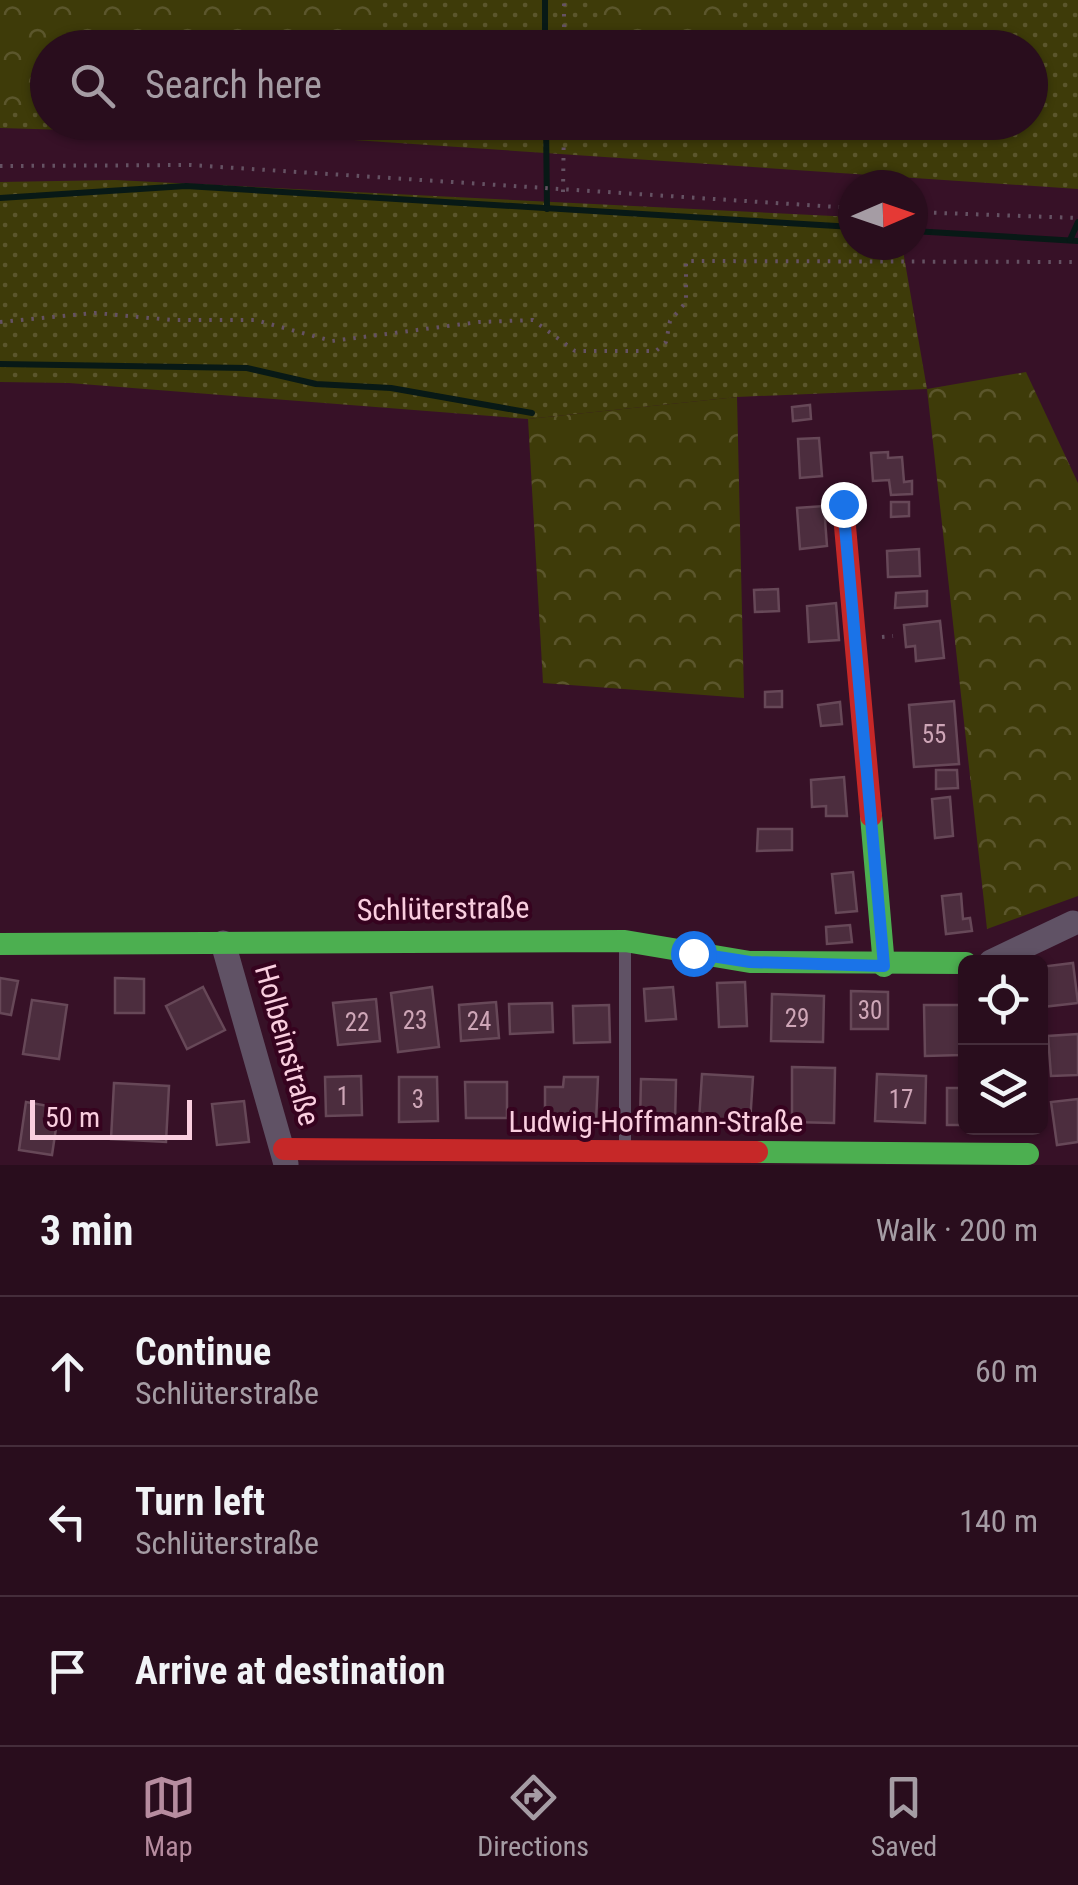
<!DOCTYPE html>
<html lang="en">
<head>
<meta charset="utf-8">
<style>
  :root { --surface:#290d1d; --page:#311626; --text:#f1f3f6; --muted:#a59ca4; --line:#452d3b; --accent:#b68c9f }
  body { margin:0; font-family:"Roboto Condensed",sans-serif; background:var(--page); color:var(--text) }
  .controls { position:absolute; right:30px; bottom:30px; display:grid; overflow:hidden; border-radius:15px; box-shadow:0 2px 8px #0004 }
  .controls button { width:90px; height:90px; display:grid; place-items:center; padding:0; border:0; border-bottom:2px solid var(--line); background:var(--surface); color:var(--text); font:50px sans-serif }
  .compass { position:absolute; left:838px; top:170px; width:90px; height:90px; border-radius:50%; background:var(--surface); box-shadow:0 2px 8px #0004; rotate:88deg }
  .scale { position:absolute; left:30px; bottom:25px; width:162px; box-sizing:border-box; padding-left:10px; border:5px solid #facedf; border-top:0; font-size:28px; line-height:35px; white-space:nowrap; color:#facedf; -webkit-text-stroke:8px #36031f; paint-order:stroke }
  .stop { position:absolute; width:30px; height:30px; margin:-22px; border:8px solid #1a73e8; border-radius:50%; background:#fff }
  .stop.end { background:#1a73e8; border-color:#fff; box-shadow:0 2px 10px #0008 }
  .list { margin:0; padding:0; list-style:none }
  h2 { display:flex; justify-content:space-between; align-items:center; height:130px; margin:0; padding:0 40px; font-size:42px }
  h2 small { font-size:32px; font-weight:400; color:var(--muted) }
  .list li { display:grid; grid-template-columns:65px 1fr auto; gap:30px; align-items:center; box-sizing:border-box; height:150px; padding:0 40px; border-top:2px solid var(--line) }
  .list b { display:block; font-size:38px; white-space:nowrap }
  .list p { margin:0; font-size:32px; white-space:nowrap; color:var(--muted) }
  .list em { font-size:32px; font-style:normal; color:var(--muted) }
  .icon { flex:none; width:55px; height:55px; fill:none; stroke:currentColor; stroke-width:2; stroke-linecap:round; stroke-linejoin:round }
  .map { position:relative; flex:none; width:1078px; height:1165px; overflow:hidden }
  .search { position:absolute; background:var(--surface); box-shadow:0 2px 8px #0004; left:30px; right:30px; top:30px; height:110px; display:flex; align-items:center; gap:25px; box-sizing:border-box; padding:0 35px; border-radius:55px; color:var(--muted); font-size:38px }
  .sheet { height:580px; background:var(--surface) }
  nav { display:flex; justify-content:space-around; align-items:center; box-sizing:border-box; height:140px; border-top:2px solid var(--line); background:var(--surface); font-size:28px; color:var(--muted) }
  nav a { display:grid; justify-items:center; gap:5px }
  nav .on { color:var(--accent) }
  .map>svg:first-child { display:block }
</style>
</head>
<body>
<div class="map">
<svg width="1078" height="1165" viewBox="0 0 1078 1165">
  <defs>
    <pattern id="grass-dots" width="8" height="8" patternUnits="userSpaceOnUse" patternTransform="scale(2.5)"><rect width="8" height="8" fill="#3e3b09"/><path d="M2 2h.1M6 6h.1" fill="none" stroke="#5b562c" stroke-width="1.8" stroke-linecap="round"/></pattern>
    <pattern id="forest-crowns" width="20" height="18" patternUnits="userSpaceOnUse" patternTransform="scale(2.5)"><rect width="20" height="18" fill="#3e3b09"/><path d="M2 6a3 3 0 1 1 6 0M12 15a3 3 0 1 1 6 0" fill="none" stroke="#5b562c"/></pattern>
  </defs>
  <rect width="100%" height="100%" fill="#371127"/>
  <g fill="url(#grass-dots)" fill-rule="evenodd">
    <path d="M0,0H1078V189L309,137L0,128ZM48,48H1030V122H48Z"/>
    <polygon points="115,180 853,217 853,245 902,245 927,389 737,397 528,419 69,383 0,382 0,182"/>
  </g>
  <g fill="url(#forest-crowns)">
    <polygon points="0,0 381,0 383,18 336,47 48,48 47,112 0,110"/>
    <polygon points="599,0 736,0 724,47 600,48"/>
    <polygon points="227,123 515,123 515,139"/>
    <polygon points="1026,372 1078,483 1078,896 987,929 927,389"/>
    <polygon points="737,397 744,698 543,683 528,419"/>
  </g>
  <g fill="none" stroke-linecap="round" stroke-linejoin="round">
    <g stroke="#081916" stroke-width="6">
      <polyline points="545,0 545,48"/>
      <polyline points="546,122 547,209"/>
      <polyline points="0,198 186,186 853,227"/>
      <polyline points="913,231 1078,241"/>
      <polyline points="1070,240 1078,222"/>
      <polyline points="0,364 247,368 316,384 391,388 532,413"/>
    </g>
  </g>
  <g fill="#4c2d3e" stroke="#674858" stroke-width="2.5">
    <polygon points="810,405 811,419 793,421 792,407"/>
    <polygon points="819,438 822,476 800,478 798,439"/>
    <polygon points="888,452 888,458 902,457 904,482 912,481 912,494 891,495 889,480 873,481 871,453"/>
    <polygon points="891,502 909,502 909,516 891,517"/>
    <polygon points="824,506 827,546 800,549 797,508"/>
    <polygon points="919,549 920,576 888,577 887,551"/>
    <polygon points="778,589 779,611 755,612 754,590"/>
    <polygon points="927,591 927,606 895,608 896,593"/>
    <polygon points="836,603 839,640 809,642 807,606"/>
    <polygon points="940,621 944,658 916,661 915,646 906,647 904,625"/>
    <polygon points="782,691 782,707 765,707 765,692"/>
    <polygon points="954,701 959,764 914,767 909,705"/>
    <polygon points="840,702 842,724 821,726 818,705"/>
    <polygon points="936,770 957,770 958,788 936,789"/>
    <polygon points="844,777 847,816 826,816 826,806 812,807 811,780"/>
    <polygon points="950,797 953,836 935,838 932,799"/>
    <polygon points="758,829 792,829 792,850 757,851"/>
    <polygon points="853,872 857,911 836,913 832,874"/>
    <polygon points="961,894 963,919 970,918 972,931 946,934 942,896"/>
    <polygon points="850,925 852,942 827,944 826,927"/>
    <polygon points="1073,963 1078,1003 1042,1007 1040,967"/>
    <polygon points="0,978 18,981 11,1015 0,1013"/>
    <polygon points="115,978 144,979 144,1013 115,1013"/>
    <polygon points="745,982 747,1026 719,1027 717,983"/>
    <polygon points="203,987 225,1030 187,1049 166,1006"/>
    <polygon points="432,987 439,1047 398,1052 391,993"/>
    <polygon points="673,987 676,1019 646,1021 644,989"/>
    <polygon points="851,991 888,992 888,1029 851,1029"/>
    <polygon points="772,994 824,996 823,1042 771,1041"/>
    <polygon points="376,999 380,1041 338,1045 333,1003"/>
    <polygon points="32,1000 67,1005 59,1059 23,1054"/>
    <polygon points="496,1002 499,1038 461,1041 459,1005"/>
    <polygon points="552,1003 553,1032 510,1034 509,1004"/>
    <polygon points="609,1005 610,1042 574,1043 573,1006"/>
    <polygon points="924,1005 961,1005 962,1055 925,1056"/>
    <polygon points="1078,1034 1078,1075 1051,1076 1048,1036"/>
    <polygon points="792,1067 835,1068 834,1123 792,1122"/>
    <polygon points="702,1074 753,1077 750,1123 699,1121"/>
    <polygon points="877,1074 926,1076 925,1123 875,1121"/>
    <polygon points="361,1076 362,1115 326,1116 325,1077"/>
    <polygon points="399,1077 437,1077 438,1121 399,1122"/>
    <polygon points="564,1077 598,1077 596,1123 545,1121 545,1087 563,1087"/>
    <polygon points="641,1079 676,1080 675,1124 640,1123"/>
    <polygon points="465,1082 507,1082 507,1118 466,1118"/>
    <polygon points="114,1083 169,1086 166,1142 111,1139"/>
    <rect x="947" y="1088" width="19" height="37"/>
    <polygon points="1078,1099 1078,1142 1057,1145 1051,1102"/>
    <polygon points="244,1101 249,1142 217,1145 212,1104"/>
    <polygon points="26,1102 59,1108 52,1155 19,1150"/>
  </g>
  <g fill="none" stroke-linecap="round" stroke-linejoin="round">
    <g stroke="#655263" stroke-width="4" stroke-dasharray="2.5 8" stroke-linecap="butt">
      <polyline points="564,48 564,0"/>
      <polyline points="0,166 190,165 853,208"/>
      <polyline points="563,192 564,122"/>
      <polyline points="913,212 1078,218"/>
      <polyline points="0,322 95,313 172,320 255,320 332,341 479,322 533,320 575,351 656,351 666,342 670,321 686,302 686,261 1078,262"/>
      <polyline points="882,637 893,636"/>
    </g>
    <polyline stroke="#605265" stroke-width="12" points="625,1149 625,944"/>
    <g stroke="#605265" stroke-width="25">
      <polyline points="223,943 286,1164"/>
      <polyline points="991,962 1073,923"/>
    </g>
    <g stroke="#4caf50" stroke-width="22">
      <polyline points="871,816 884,966"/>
      <polyline points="0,944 625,941 750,962 966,963"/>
      <polyline points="757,1152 1028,1154"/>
    </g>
    <g stroke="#c62828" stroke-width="22">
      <polyline points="843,504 871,816"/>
      <polyline points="284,1149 757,1152"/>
    </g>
  </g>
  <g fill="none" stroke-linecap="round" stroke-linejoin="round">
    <polyline stroke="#1a73e8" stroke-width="12" points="693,953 750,962 884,966 843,504"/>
  </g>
  <g text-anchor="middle" stroke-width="8" stroke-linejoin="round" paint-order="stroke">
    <g font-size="25" fill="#cea6b7">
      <text x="934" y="743">55</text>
      <text x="870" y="1019">30</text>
      <text x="797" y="1027">29</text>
      <text x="415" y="1029">23</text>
      <text x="479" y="1030">24</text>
      <text x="357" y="1031">22</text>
      <text x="343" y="1105">1</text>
      <text x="418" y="1108">3</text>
      <text x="901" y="1108">17</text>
    </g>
    <g font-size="30" fill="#facedf" stroke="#36031f">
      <text transform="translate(443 909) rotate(-1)" y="10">Schlüterstraße</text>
      <text transform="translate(287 1045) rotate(74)" y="10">Holbeinstraße</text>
      <text x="656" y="1132">Ludwig-Hoffmann-Straße</text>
    </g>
  </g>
</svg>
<div class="controls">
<button><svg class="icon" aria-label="locate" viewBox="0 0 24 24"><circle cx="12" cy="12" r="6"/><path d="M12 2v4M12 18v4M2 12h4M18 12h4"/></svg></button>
<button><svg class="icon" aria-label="layers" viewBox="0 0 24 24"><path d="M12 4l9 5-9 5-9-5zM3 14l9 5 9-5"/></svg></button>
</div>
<svg class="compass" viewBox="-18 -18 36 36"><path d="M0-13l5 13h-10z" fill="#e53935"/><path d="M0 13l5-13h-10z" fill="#a59ca4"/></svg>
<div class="scale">50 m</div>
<div class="stop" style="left:693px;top:953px"></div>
<div class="stop end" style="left:843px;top:504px"></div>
<div class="search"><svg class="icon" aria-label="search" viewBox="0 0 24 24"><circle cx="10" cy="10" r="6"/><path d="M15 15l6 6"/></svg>Search here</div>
</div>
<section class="sheet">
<h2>3 min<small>Walk · 200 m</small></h2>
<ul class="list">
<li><svg class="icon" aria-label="ahead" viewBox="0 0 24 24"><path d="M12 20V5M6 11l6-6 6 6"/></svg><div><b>Continue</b><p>Schlüterstraße</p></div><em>60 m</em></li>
<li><svg class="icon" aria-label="left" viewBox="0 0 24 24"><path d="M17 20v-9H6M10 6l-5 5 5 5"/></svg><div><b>Turn left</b><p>Schlüterstraße</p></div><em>140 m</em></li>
<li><svg class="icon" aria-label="arrive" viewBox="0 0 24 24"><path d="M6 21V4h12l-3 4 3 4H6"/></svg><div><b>Arrive at destination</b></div></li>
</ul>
</section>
<nav>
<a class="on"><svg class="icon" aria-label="map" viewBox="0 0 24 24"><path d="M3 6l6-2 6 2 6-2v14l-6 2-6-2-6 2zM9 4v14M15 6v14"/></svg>Map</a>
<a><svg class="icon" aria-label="directions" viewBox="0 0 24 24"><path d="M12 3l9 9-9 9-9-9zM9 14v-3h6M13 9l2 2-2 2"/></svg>Directions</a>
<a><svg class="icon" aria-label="saved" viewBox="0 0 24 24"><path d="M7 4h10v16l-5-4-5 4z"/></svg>Saved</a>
</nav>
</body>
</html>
